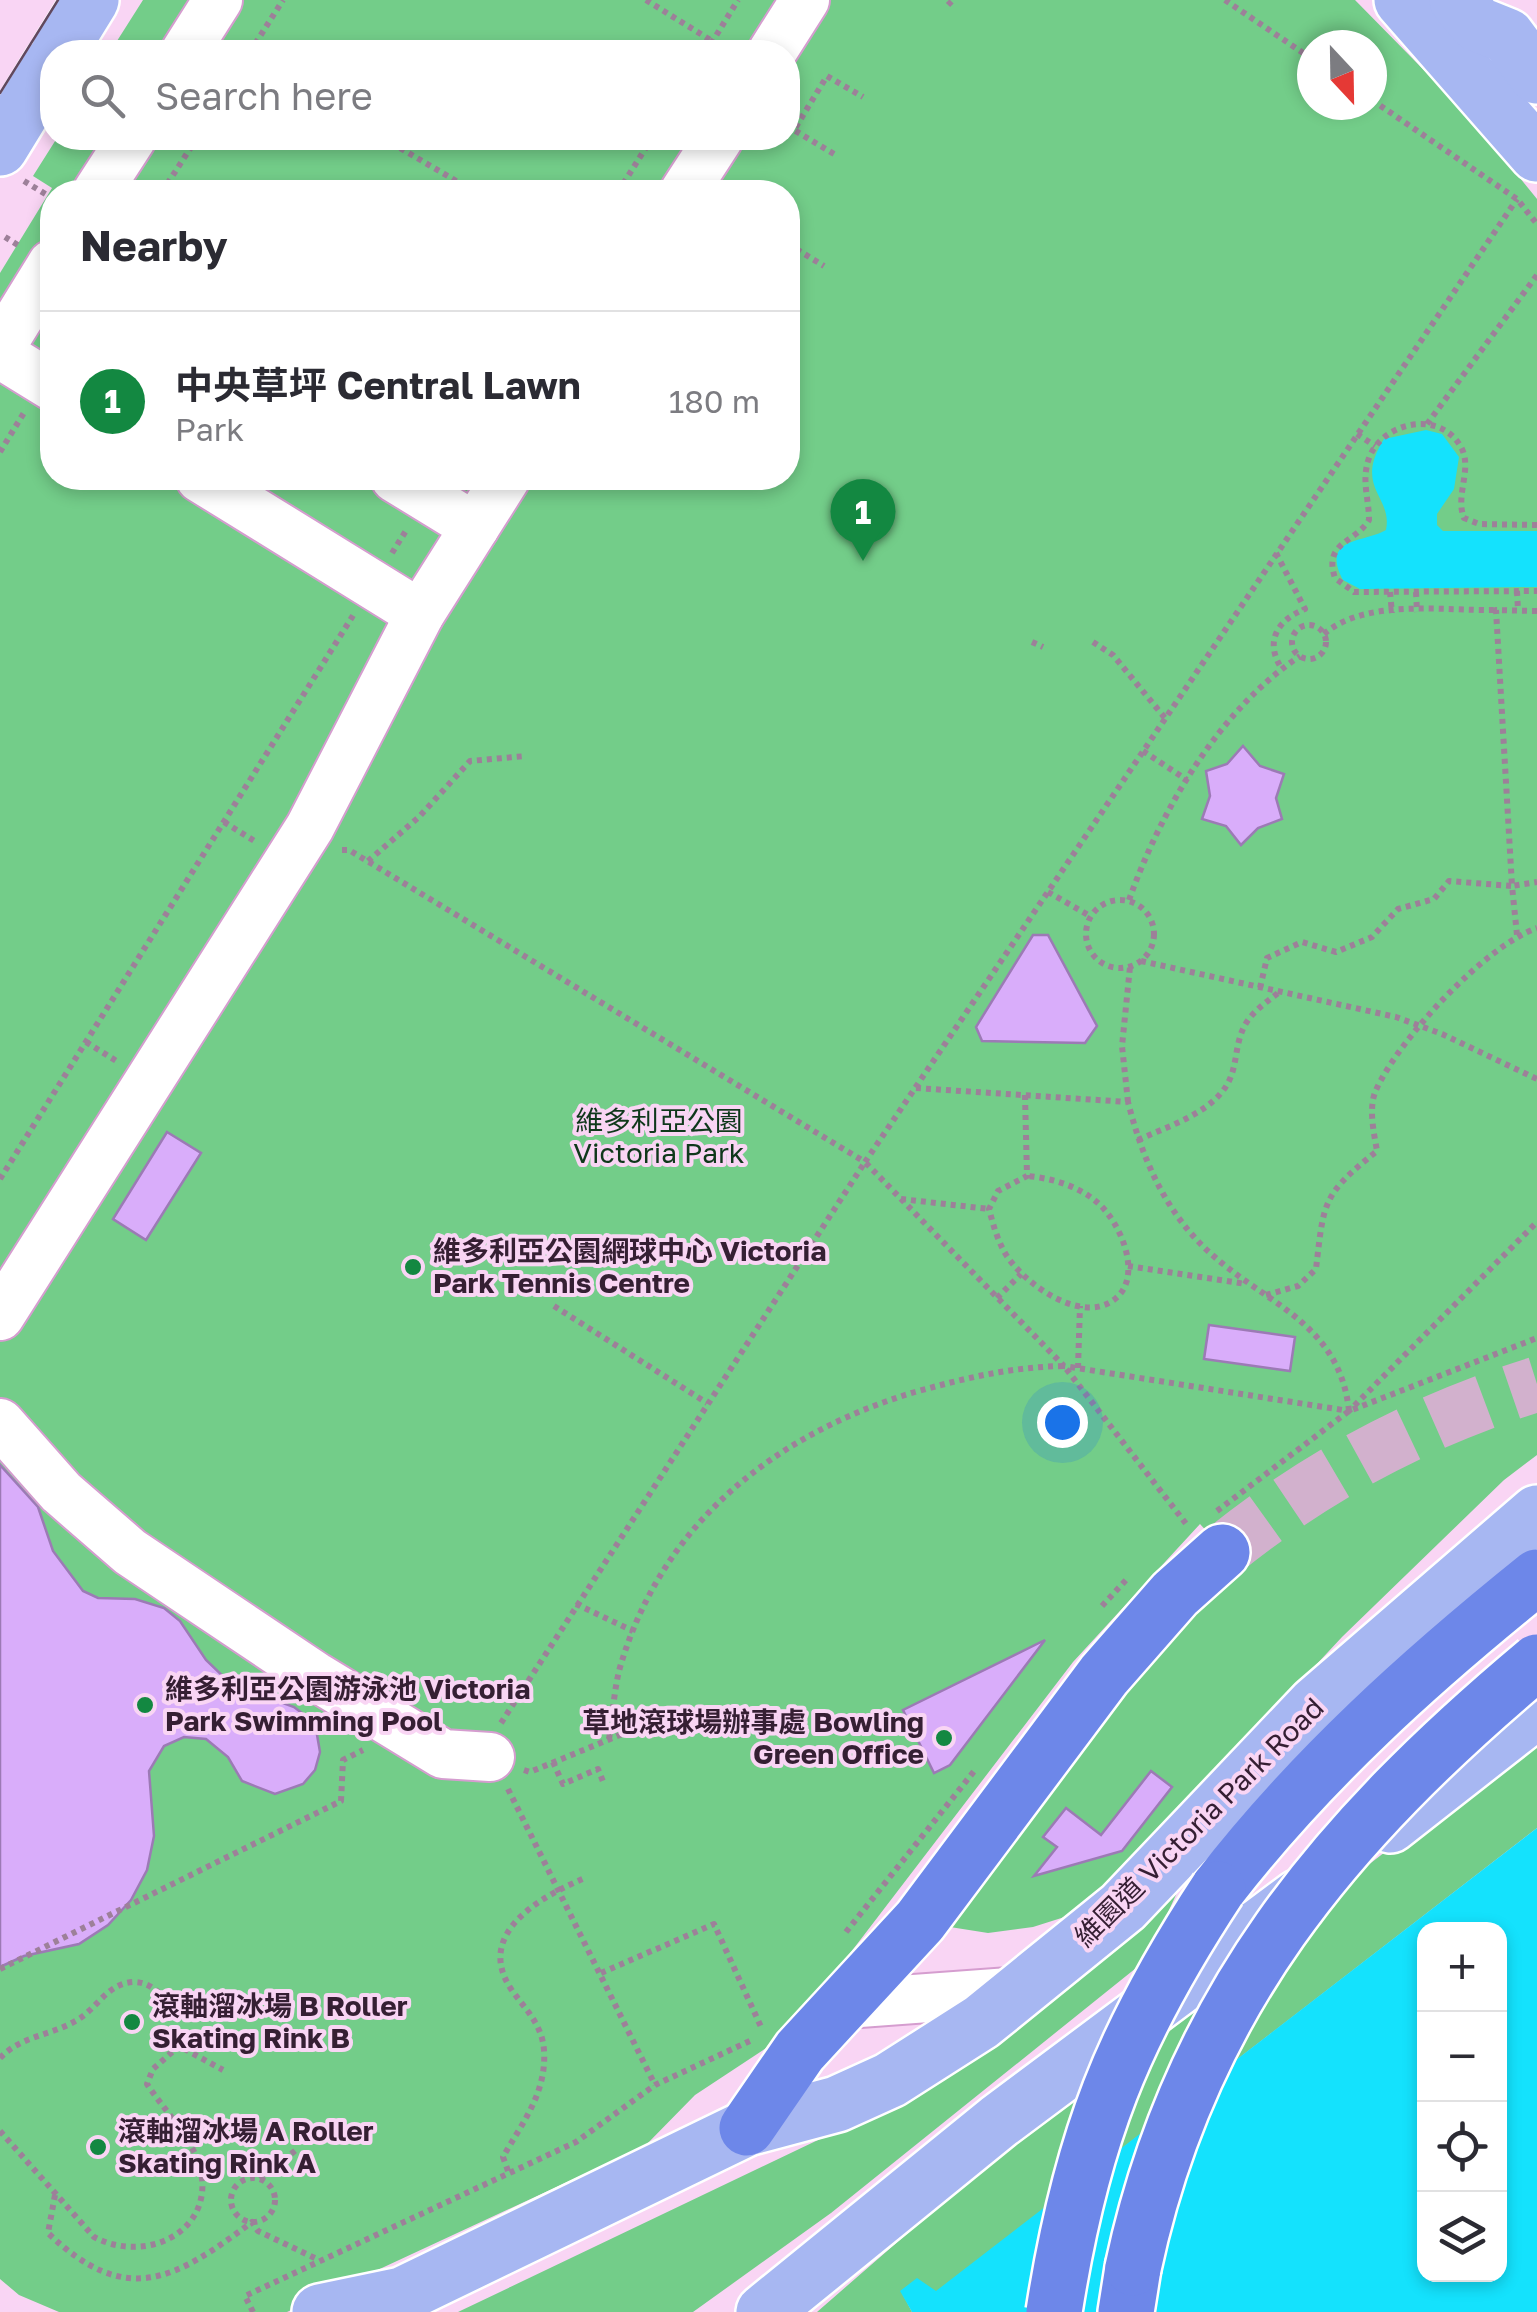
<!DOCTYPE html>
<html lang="en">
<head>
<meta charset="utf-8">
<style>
  :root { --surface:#fff; --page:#f2f2f3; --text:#2b2b33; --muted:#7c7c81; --line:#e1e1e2; --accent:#138841 }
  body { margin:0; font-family:"Golos Text","Noto Sans TC",sans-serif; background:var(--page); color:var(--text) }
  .controls { position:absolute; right:30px; bottom:30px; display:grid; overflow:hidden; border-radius:20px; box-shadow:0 5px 15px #0003 }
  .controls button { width:90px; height:90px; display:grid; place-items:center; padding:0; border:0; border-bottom:2px solid var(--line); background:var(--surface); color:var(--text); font:50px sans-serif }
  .compass { position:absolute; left:1297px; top:30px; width:90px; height:90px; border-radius:50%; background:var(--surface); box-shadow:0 5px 15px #0003; rotate:158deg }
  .you { position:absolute; left:1062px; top:1422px; width:35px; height:35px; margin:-25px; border:8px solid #fff; border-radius:50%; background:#1a73e8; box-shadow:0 0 0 15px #1a73e833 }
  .badge { display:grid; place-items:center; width:65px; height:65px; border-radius:50%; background:var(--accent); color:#fff; font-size:32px; font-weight:700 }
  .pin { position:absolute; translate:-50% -82px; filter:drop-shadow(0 2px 5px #0008) }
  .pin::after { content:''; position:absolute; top:52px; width:35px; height:30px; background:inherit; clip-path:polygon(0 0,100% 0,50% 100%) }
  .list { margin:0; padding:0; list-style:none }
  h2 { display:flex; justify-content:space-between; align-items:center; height:130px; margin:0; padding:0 40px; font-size:42px }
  h2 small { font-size:32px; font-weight:400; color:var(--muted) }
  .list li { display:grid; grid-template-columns:65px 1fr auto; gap:30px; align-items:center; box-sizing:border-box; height:180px; padding:0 40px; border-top:2px solid var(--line) }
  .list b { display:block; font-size:38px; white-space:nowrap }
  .list p { margin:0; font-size:32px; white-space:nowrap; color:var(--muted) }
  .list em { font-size:32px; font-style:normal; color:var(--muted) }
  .icon { flex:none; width:55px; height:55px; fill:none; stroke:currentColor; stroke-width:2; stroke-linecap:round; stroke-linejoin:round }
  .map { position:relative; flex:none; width:1537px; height:2312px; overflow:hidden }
  .search { position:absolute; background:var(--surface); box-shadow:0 5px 15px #0003; left:40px; top:40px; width:760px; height:110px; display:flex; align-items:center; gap:25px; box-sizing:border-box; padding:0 35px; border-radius:40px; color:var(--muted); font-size:38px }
  .panel { position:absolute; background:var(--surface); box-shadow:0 5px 15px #0003; left:40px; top:180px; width:760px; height:310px; border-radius:40px }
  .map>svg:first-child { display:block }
</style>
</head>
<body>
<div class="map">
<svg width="1537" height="2312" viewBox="0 0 1537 2312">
  <rect width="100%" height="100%" fill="#f9d5f4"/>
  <g fill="#73cd89" fill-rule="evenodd">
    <path d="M143,0H1355L1473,120L1537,199V1455L1504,1480L1342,1637L1154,1839L1074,1914L1033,1927L988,1933L950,1927L1178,1626L1243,1571L1200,1524L1073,1662L789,2033L695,2095L645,2146L287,2312H59L19,2295L0,2279V273L52,188L33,176L57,138H788V52H110ZM1312,45H1372V105H1312ZM52,192H788V478H52Z"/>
    <polygon points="1537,1734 1537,1828 936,2292 917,2279 901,2291 912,2312 817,2312 1018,2137"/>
    <polygon points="1187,1871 1146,1960 831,2213 693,2312 458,2312 885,2108"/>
  </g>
  <g fill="#14e2fd" fill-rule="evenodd">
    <path d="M1426,430L1442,434L1459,457L1454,489L1437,514V525L1443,531H1537V587L1360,589L1343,580C1320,537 1364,543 1386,530C1393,496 1353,488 1384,439Z"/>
    <path d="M1537,1828V2312H912L900,2291L917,2278L936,2291ZM1424,1930H1500V2274H1424Z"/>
  </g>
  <g fill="#d9adfa" stroke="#9c7ab5" stroke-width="2.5">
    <polygon points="1243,746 1260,766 1284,774 1276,798 1282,819 1258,828 1241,845 1226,826 1202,819 1210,796 1206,771 1227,764"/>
    <polygon points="1033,935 1048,935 1097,1026 1085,1043 982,1041 976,1027"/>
    <polygon points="167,1132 201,1153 146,1240 113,1219"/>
    <polygon points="1209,1325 1295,1337 1290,1371 1204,1359"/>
    <polygon points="0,1465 38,1507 53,1551 83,1591 98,1598 135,1599 164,1608 180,1621 206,1660 231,1684 294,1707 307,1717 316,1729 320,1752 315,1770 303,1784 275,1794 242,1781 228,1757 206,1739 184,1737 164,1746 149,1771 154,1836 147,1870 131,1900 108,1925 79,1944 24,1956 0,1967"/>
    <polygon points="1045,1640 950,1765 934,1773 903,1710"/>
    <polygon points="1151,1771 1172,1787 1122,1851 1034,1876 1057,1847 1043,1837 1066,1808 1101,1835"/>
  </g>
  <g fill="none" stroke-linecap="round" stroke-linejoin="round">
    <path stroke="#d2b1cd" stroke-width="55" stroke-dasharray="55 28" stroke-linecap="butt" d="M1222,1552C1317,1475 1420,1421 1537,1384"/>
    <defs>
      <g id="minor">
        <polyline points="185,52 218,0"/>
        <polyline points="772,52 805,0"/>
        <polyline points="97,192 132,138"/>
        <polyline points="684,192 719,138"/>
        <polyline points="0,348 52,264"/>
        <polyline points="0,354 52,386"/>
        <polyline points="200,478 420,614"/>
        <polyline points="395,478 475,527"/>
        <polyline points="0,1316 310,827 420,614 506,478"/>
        <polyline points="0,1423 61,1492 130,1552 315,1676 443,1754 490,1757"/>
        <polyline points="846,2004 1023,1991"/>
      </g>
      <g id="major">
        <polyline points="1402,0 1537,154"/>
        <polyline points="1457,0 1477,24 1507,36 1537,76"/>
        <polyline points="59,52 91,0"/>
        <polyline points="0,148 52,63"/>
        <polyline points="1390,1825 1537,1710"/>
        <polyline points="320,2312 402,2295 747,2128 837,2104 890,2080 981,2022 1123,1907 1316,1704 1537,1513"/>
        <polyline points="764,2312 999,2121 1299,1897"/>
      </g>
      <g id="highway">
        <path d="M1218,1889C1310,1770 1420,1671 1537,1577"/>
        <polyline points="747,2128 800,2051 920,1921 1104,1675 1175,1594 1222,1552"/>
        <polyline points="1126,2312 1133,2268"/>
      </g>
    </defs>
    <use href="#minor" stroke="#d59dcf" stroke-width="52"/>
    <use href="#major" stroke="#fff" stroke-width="60"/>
    <use href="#highway" stroke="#fff" stroke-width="60"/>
    <g stroke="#9d8099" stroke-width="6" stroke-dasharray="5 5" stroke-linecap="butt">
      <polyline points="646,0 712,41"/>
      <polyline points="1225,0 1312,59"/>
      <polyline points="948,5 953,0"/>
      <polyline points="250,52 283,0"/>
      <polyline points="706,52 738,0"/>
      <polyline points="1372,100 1517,199 1537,224"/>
      <polyline points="383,138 475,192"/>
      <polyline points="834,154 794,130 827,76 863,97"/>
      <polyline points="24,181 52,198"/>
      <polyline points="162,192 197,138"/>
      <polyline points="618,192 652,138"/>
      <polyline points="5,237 21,247"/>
      <polyline points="788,244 824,266"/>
      <polyline points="1427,424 1537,275"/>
      <polyline points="1357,434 1375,446"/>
      <polyline points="0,452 25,411"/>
      <polyline points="690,478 694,480"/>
      <path d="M1537,525L1479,524L1464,518C1455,496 1472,470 1462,449C1442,409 1383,421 1369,458C1361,481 1369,498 1369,520C1355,543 1323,542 1335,578L1354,592L1537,591"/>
      <polyline points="392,553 407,529"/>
      <path d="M1276,553L1305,609C1277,620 1264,642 1282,669"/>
      <polyline points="1517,591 1518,610"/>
      <polyline points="1390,592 1392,613"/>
      <polyline points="1416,592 1417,612"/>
      <polyline points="1537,611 1496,610 1512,886 1537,882"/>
      <circle cx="1309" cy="642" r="17"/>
      <path d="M1324,634C1366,598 1444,611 1496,610"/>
      <polyline points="1032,642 1043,647"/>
      <polyline points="1093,642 1113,655 1165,718"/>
      <polyline points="1143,751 1187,780"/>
      <polyline points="224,822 256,842"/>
      <polyline points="342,850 349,850 865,1162 1517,199"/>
      <polyline points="368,861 419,817 470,761 526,756"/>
      <polyline points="1048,892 1090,916"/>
      <circle cx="1120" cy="934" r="34"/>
      <path d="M1129,900C1161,810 1219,710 1300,656"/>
      <polyline points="1141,961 1396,1017 1442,1034 1537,1079"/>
      <polyline points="1260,988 1267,958 1302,942 1336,952 1372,937 1398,909 1434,899 1449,881 1512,886 1517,935"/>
      <polyline points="86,1042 118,1062"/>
      <path d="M916,1088L1128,1102C1141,1153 1160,1200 1196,1239C1254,1302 1339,1316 1349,1411"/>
      <path d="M1025,1095L1027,1176L998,1191L989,1209C993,1224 997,1239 1005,1253C1022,1282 1081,1326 1115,1299C1144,1276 1120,1222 1098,1203C1079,1186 1051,1178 1027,1176"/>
      <polyline points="1128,1102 1122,1046 1130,967"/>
      <path d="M1138,1140C1164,1128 1202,1116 1221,1093C1237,1075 1234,1054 1241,1034C1247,1015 1264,1004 1278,993"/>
      <polyline points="0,1179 354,614"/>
      <polyline points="901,1199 989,1209"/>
      <polyline points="1128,1266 1246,1284"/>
      <path d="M1266,1295L1298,1286L1316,1269C1324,1201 1322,1195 1377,1151C1374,1133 1368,1108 1376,1090C1399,1039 1485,946 1537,928"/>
      <polyline points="997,1298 1021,1274"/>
      <polyline points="554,1306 707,1403"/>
      <polyline points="1078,1368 1080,1306"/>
      <polyline points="1217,1511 1349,1411 1537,1338"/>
      <polyline points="576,1604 633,1631"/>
      <polyline points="1102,1606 1127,1579"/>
      <polyline points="501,1723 865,1162 1064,1366 1349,1411 1537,1222"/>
      <path d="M609,1739C613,1714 614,1687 621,1664C664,1521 777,1433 915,1392C965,1378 1011,1367 1064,1366L1187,1525"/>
      <polyline points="553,1762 563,1784 598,1769 604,1784"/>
      <polyline points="524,1770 530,1772 632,1730"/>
      <polyline points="508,1789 655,2085"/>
      <polyline points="846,1932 975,1770"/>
      <polyline points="0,1969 341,1801 343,1760 363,1750"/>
      <polyline points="601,1973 714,1924 762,2029"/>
      <path d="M0,2058C22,2035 51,2036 77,2020C98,2008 107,1983 134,1982C149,1982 158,1992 168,2001"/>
      <path d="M0,2131L94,2237C149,2266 221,2228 198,2161C188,2134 162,2107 147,2084L153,2069L179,2046L223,2070"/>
      <path d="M508,2171L503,2157C522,2123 547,2093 544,2050C542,2024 525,2009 511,1989C474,1933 542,1896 585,1878"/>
      <circle cx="253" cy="2200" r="22"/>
      <polyline points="260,2179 296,2150"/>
      <path d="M55,2195L48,2233C126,2308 175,2280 252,2222L258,2231L319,2260"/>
      <polyline points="253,2312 245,2296 576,2142 655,2085 754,2039"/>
    </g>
    <use href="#minor" stroke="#fff" stroke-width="48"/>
    <use href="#major" stroke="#a7b7f2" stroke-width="55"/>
    <use href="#highway" stroke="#6d87e9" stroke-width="55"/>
    <polyline stroke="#61485e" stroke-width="2.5" points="0,93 58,0"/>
    <defs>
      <g id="highway-bridge">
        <path d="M1133,2268C1189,2004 1334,1832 1537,1662"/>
        <path d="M1054,2312C1081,2139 1122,2035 1218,1889"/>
      </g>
    </defs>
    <use href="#highway-bridge" stroke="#fff" stroke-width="60" stroke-linecap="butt"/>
    <use href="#highway-bridge" stroke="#6d87e9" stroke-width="55"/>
  </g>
  <g fill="#138841" stroke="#f9d5f4" stroke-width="4">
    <circle cx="413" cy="1267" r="10"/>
    <circle cx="145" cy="1705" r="10"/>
    <circle cx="944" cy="1738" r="10"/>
    <circle cx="132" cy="2022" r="10"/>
    <circle cx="98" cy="2147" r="10"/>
  </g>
  <g text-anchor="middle" stroke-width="8" stroke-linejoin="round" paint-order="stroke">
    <g font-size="28" fill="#0f381b" stroke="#f9d5f4">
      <text x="659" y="1131">維多利亞公園<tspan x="659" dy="32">Victoria Park</tspan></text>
    </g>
    <g font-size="28" font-weight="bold" fill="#351f33" stroke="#f9d5f4" text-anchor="start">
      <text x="433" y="1261">維多利亞公園網球中心 Victoria<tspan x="433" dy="32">Park Tennis Centre</tspan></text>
      <text x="165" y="1699">維多利亞公園游泳池 Victoria<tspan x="165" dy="32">Park Swimming Pool</tspan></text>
      <text x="924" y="1732" text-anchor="end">草地滾球場辦事處 Bowling<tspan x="924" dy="32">Green Office</tspan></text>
      <text x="152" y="2016">滾軸溜冰場 B Roller<tspan x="152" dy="32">Skating Rink B</tspan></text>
      <text x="118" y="2141">滾軸溜冰場 A Roller<tspan x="118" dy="32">Skating Rink A</tspan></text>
    </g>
    <g font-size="28" fill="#351f33" stroke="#f9d5f4">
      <text transform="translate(1199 1822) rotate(-45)" y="10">維園道 Victoria Park Road</text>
    </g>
  </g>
</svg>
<div class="controls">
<button>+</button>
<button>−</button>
<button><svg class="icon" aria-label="locate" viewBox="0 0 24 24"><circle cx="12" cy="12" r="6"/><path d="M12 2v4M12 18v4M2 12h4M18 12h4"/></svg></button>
<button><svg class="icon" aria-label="layers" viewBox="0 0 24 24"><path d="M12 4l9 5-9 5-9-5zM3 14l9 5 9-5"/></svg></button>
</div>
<svg class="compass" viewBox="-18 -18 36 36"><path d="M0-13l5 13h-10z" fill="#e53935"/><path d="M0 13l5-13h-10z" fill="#7c7c81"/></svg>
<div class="you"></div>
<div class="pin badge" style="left:863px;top:561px">1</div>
<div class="search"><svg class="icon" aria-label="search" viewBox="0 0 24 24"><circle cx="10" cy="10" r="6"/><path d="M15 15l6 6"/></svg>Search here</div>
<section class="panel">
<h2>Nearby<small></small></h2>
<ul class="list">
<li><span class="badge">1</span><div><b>中央草坪 Central Lawn</b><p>Park</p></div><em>180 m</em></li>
</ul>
</section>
</div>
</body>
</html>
